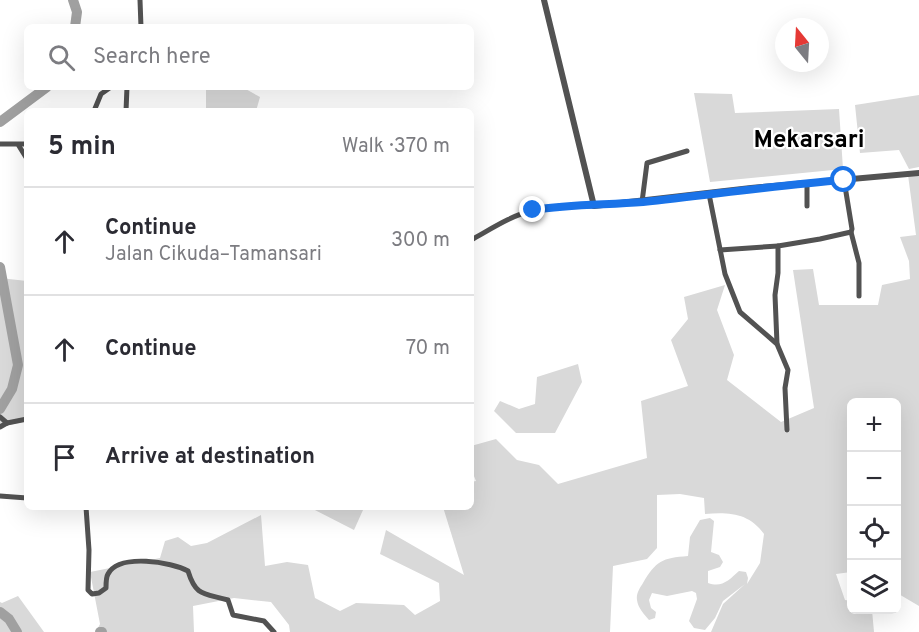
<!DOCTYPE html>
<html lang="en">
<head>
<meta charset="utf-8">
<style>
  :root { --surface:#fff; --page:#f2f2f3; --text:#2b2b33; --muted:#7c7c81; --line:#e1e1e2 }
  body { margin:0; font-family:Overpass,sans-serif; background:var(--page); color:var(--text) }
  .controls { position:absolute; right:18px; bottom:18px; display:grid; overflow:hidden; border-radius:9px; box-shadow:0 6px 24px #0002 }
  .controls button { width:54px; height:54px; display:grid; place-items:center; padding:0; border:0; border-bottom:2px solid var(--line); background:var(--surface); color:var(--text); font:30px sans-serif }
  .compass { position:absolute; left:775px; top:18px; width:54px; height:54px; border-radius:50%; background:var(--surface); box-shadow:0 6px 24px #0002; rotate:342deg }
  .stop { position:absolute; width:18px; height:18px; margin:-14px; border:4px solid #1a73e8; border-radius:50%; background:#fff }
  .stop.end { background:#1a73e8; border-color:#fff; box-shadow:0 2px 6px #0008 }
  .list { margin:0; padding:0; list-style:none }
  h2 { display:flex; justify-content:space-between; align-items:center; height:78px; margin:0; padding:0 24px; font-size:26px }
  h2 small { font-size:20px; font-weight:400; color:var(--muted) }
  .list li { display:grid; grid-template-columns:39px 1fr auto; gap:18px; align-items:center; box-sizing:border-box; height:108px; padding:0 24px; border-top:2px solid var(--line) }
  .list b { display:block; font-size:22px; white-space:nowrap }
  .list p { margin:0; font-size:20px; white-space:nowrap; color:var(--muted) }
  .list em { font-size:20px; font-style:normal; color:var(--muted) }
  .icon { flex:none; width:33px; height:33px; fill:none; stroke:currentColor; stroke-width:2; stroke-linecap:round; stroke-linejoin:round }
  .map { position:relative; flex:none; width:919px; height:632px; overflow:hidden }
  .search { position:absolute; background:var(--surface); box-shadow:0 6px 24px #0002; left:24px; top:24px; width:450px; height:66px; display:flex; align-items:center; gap:15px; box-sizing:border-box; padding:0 21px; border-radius:9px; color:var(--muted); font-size:22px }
  .panel { position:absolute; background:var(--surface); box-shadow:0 6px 24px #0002; left:24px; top:108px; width:450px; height:402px; border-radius:9px }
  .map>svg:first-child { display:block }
</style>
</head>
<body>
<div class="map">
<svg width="919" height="632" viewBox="0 0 919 632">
  <rect width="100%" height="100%" fill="#fff"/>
  <g fill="#d9d9d9">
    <polygon points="206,87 242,87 260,97 256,111 206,111"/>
    <polygon points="694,93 732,94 735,113 839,109 843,169 710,182"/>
    <polygon points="919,95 919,167 909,169 899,150 860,153 855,105"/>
    <path d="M919,174V606L897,593L896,402H852L851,572L836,574L845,600L851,601L852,610H872L874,632H711L723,604L745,584L723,601L715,618L705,630L694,628L689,621L697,599L696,593L692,591L667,596L652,593L649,600L651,608L656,612L655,618L649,620C644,614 638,608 637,600C636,593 640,588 643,583C656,561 662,558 688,556L690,537L700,520L710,518L714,521L711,552L719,555L723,562L720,567L708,571V583C722,588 729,580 739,571L746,572L748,578L747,584L760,563L764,534C749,513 729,512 705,514L704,498L680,494L657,495V548L647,559L613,566L610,632H290L289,625L271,602L234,598L193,606L194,632H96L100,624L90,572L160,558L165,541L178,537L191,546L207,543L261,515L265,566L287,562L308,565L315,598L340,611L356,603L404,605L415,615L440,601L439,583L380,554L386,530L464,575L443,507H471V482L476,481L471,469V446L496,439L517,460L539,465L558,484L647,458L641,401L688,386L671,340L688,319L684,297L725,285L717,310L734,355L727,380L781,422L814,408L793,270L813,269L819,305H878L882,285L910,279L909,261L900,237L916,235L908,175Z"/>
    <polygon points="0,278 27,281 27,421 5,426 0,429"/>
    <polygon points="578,364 582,382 555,433 516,433 494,411 500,401 519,409 535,404 537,377"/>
    <polygon points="309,507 363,507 363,510 354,530"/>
    <polygon points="18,596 44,632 0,632 0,602 2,603"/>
  </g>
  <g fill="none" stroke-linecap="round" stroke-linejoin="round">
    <g stroke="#a0a0a0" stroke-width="10">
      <polyline points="73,0 77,12 75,27"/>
      <polyline points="0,122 47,87"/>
      <polyline points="0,267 18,365 12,389 0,409"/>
      <polyline points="0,612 9,619 17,632"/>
      <polyline points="100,632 102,632"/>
    </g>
    <g stroke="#525252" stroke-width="5">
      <polyline points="140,0 141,27"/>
      <polyline points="94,111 101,94 111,87"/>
      <polyline points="126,111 127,87"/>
      <polyline points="0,144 27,144"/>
      <polyline points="19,146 27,159"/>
      <polyline points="709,194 725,274 740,312 777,344 788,370 785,388 787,430"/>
      <polyline points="642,202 647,163 687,151"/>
      <polyline points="807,206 807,183"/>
      <polyline points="851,232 859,263 859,296"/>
      <path d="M471,240C491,229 512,215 534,210C554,205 575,206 594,206"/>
      <polyline points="720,250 778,246"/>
      <polyline points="777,344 775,295 778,273 778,246 820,239 851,232 852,229 844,180"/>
      <polyline points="0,417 7,423"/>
      <polyline points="0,427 7,423 27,419"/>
      <polyline points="0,496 27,498"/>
      <path d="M86,507L89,550L88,590L92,594L99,593L106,588C106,584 106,577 108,574C119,553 172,562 188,571C196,597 204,593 228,600L233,615L264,621L274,632"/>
    </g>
    <polyline stroke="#525252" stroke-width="6" points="544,0 594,206 751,188 919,173"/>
  </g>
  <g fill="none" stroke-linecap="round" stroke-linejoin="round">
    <path stroke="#1a73e8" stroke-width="8" d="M533,210C570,204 606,205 643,202C710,195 777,185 844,180"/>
  </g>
  <g text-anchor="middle" stroke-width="4.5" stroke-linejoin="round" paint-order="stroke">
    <g font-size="24" font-weight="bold" fill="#000" stroke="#fff">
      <text x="809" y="147">Mekarsari</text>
    </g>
  </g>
</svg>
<div class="controls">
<button>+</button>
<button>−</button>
<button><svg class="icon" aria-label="locate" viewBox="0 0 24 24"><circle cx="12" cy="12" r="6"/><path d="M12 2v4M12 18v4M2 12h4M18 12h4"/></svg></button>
<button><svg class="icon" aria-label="layers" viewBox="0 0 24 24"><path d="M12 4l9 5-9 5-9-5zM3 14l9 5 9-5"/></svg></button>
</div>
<svg class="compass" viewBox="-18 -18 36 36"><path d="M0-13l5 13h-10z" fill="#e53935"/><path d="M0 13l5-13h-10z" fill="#7c7c81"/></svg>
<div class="stop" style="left:844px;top:180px"></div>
<div class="stop end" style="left:533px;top:210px"></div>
<div class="search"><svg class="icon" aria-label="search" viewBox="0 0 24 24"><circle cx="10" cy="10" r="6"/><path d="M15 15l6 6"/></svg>Search here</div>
<section class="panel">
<h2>5 min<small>Walk · 370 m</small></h2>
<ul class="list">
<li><svg class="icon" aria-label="ahead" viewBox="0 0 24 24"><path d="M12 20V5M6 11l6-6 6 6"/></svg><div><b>Continue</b><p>Jalan Cikuda–Tamansari</p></div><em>300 m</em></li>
<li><svg class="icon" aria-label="ahead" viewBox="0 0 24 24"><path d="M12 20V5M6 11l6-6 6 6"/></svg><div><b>Continue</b></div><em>70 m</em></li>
<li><svg class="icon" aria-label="arrive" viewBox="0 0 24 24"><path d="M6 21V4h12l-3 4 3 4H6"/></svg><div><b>Arrive at destination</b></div></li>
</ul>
</section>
</div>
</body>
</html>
